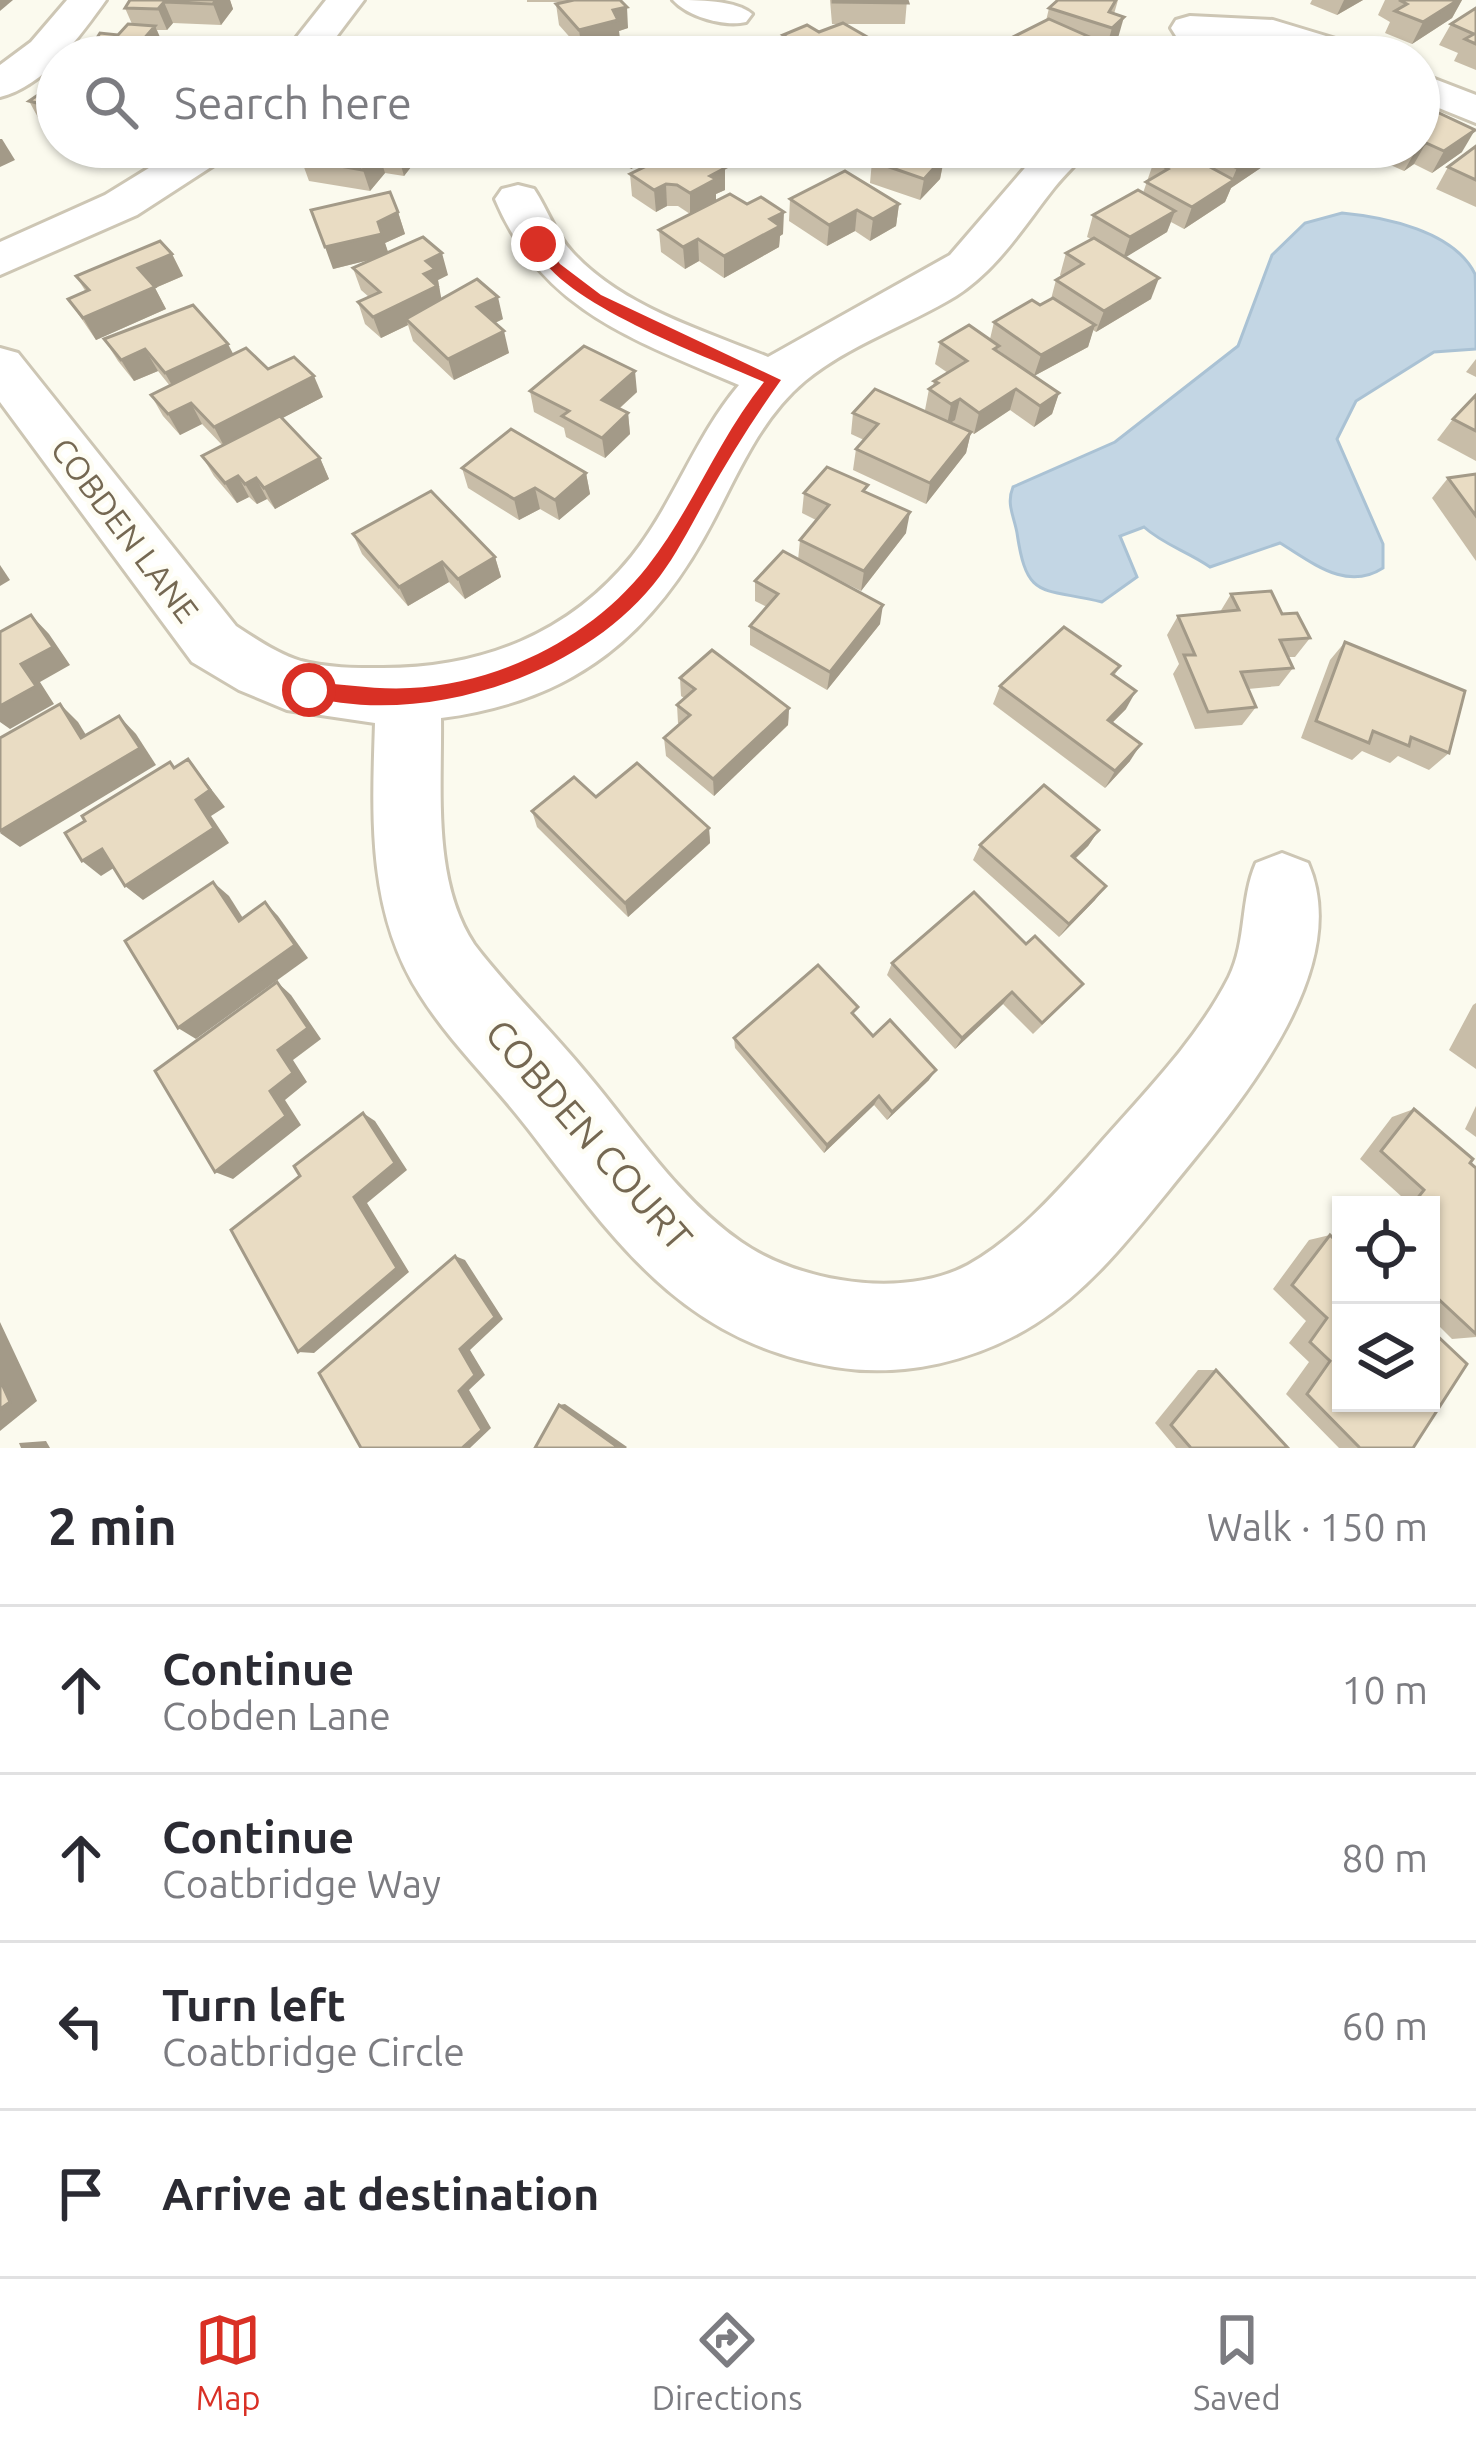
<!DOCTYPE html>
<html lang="en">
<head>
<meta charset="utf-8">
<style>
  :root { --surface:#fff; --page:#f2f2f3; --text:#2b2b33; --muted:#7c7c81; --line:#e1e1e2; --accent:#d93025 }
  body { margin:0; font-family:Ubuntu,sans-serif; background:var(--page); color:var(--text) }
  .controls { position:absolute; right:36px; bottom:36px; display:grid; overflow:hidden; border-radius:0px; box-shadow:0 3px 9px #0004 }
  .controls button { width:108px; height:108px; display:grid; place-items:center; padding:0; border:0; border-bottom:3px solid var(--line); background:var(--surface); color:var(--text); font:60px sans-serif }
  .stop { position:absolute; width:36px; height:36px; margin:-27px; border:9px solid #d93025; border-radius:50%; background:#fff }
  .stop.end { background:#d93025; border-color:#fff; box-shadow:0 3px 12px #0008 }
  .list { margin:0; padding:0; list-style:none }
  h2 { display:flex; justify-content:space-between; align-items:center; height:156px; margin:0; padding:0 48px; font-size:51px }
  h2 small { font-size:39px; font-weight:400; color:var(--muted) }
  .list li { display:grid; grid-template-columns:78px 1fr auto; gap:36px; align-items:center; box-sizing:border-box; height:168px; padding:0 48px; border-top:3px solid var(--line) }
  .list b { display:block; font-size:45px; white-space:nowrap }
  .list p { margin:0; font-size:39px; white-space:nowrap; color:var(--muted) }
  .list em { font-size:39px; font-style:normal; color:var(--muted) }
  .icon { flex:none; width:66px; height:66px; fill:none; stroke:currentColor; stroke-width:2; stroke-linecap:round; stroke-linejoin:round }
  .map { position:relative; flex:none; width:1476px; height:1448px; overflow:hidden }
  .search { position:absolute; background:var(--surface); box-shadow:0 3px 9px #0004; left:36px; right:36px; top:36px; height:132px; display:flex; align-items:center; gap:30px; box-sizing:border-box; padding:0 42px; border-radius:66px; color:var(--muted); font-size:45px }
  .sheet { height:828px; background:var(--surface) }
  nav { display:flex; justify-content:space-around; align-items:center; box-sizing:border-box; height:168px; border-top:3px solid var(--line); background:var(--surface); font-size:33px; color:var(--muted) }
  nav a { display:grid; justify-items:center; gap:6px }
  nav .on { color:var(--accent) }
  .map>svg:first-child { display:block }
</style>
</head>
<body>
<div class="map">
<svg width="1476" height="1448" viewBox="0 0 1476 1448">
  <rect width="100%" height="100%" fill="#fbfaee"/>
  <path fill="#c3d6e4" stroke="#aac2d4" stroke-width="3" d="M1342,213C1385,217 1454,231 1475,274C1476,292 1476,329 1476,349L1434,352L1356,401L1337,439L1383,544V568C1346,592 1312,562 1280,543L1210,567C1187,551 1164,545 1144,527L1120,536L1137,577L1102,602C1041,587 1027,601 1017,533C1014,516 1006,504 1013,487L1115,442L1238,346L1272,255L1305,223Z"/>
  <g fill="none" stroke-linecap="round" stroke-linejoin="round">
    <defs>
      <g id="minor">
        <path d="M67,0H106C80,36 45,86 0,97V65L31,42Z"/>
        <polygon points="326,0 364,0 321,57 281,57"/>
        <path d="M673,0C698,0 736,0 752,14L746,22C725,27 688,17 673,0Z"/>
        <polygon points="1190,16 1273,20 1369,49 1375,57 1314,57 1270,43 1176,36 1171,28 1176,20"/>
        <polygon points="1419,73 1476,95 1476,123 1419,100"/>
        <polygon points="183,147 235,147 228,156 137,215 0,275 0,242 105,195"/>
        <path d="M1043,147H1090C1079,162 1065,174 1054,188C1023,227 999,268 956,296C907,326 850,344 805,381C762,417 740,469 715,517C655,634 575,701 441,718C442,791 432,880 474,944C509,990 551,1030 587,1074C635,1131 679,1199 741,1242C798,1282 903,1300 968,1265C1016,1238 1053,1196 1089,1156C1138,1099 1195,1044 1229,977C1247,940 1240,900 1256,863L1282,853L1308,863C1356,972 1233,1111 1169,1190C1129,1239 1089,1290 1035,1324C976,1361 903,1378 835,1367C682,1342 616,1242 529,1130C494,1084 451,1044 420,995C367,912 372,817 375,723L287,710L239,690L192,662L0,402V348L18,353L236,626C256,639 278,654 301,661C326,668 356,668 383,668C482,668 569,634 632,556C674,503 695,437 739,385C635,340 542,311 495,199L502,189L518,185L534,189C548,210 555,234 573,253C623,307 702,330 768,357L950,255Z"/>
      </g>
    </defs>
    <use href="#minor" stroke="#cdc6b4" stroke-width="6"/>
    <use href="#minor" fill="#fff" fill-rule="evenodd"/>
  </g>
  <g fill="#c8bda8">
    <polygon points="130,0 230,0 233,9 221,25 173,23 167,30 157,30 164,47 118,35 132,24 125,8"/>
    <polygon points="527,0 620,0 628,28 619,31 620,41 582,51 559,25 556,4 567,2 527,2"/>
    <polygon points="830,0 907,0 905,24 844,24 882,57 782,56 783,35 819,32 841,24 832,24"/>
    <polygon points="1058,0 1118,0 1114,14 1118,38 1106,49 1100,47 1097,57 968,57 1005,47 1007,40 1046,21 1049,8"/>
    <polygon points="1312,0 1363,0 1337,15 1310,4"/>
    <polygon points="1385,0 1462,0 1452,18 1412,44 1385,33 1390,22 1378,15"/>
    <polygon points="1476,8 1476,70 1454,61 1458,53 1439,45 1451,24"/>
    <polygon points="57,69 57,127 41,123 29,101 50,86 45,77"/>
    <polygon points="1419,107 1462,152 1432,173 1414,164 1404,171 1368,155 1372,147 1419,147"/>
    <polygon points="1476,146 1476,207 1436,189 1448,167"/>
    <polygon points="312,147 415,147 418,158 404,176 385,173 370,191 309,181 301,159"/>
    <polygon points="610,147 672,147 631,169 610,155"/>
    <polygon points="886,147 964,147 957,155 946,151 940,179 920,200 870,183 872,161"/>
    <polygon points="1167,147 1296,147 1281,157 1275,153 1271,161 1231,188 1225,202 1184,229 1171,222 1167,232 1125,257 1151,299 1096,332 1093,330 1088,347 1034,376 998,350 998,352 1059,393 1052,414 1034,427 1010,410 974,434 971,432 966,453 926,504 853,470 856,449 864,440 851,434 853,413 931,414 925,410 929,389 933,386 934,381 948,373 935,364 940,342 990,339 994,322 1040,305 1051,299 1056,280 1062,277 1060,275 1066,253 1091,239 1087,237 1093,215 1143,193 1154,161 1164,155"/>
    <polygon points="725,168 725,190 716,194 716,201 783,234 780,236 779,247 724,278 699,261 685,269 661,252 659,230 690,214 678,206 667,206 656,212 632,196 630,174"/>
    <polygon points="790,199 899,204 896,226 870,241 855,231 827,246 789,221"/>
    <polygon points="398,212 405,234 385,243 388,252 448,275 438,280 441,300 503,319 495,323 509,353 454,380 413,341 408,325 381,338 365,324 358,302 369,297 361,290 353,268 373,259 333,269"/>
    <polygon points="172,254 183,276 155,288 166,309 96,340 68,299 86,292 76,276"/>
    <polygon points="104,339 233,354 323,397 282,418 320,458 329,479 275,509 267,499 257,504 249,497 237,503 214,476 202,456 222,445 202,424 180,435 163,416 151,395 170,386 158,371 134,381 118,361"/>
    <polygon points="1476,359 1476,377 1466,372"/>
    <polygon points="530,391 637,392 619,409 628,413 630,434 605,458 566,437 564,428 534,412"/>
    <polygon points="1476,395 1476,461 1437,440 1453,419"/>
    <polygon points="462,468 586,473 590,494 559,520 540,509 519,520 468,488"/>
    <polygon points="1476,474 1476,561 1432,498 1448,478"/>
    <polygon points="867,492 906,533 861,591 801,561 880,624 827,690 750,645 750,626 767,607 755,601 755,581 798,560 800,540 816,520 802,513 804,493"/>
    <polygon points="353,534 495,557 501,577 465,599 449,582 408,606 362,554"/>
    <polygon points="1231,594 1282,614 1310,638 1295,657 1288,657 1293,668 1279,686 1248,689 1256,707 1242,725 1195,729 1173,674 1179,664 1167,635 1178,616 1220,612"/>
    <polygon points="1345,642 1449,753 1429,770 1398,756 1390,763 1362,751 1352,760 1301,738 1330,660"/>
    <polygon points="1120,666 1114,676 1126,709 1112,723 1130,761 1105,788 993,704 1000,686"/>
    <polygon points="680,678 789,708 788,725 714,796 666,756 664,738 680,724 678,723 677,705 684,698 681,696"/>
    <polygon points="596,797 709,828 710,843 628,917 537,827 532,811"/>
    <polygon points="1099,830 1088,846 1075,859 1095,900 1059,937 973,860 980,845"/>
    <polygon points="1026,944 1072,996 1033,1034 1003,1004 955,1049 887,975 892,963"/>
    <polygon points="1476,1003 1476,1069 1449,1050 1473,1005"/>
    <polygon points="855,1016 873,1036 929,1080 887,1120 874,1105 824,1153 735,1048 734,1038"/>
    <polygon points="1476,1106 1476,1137 1465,1129"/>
    <polygon points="1414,1109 1476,1168 1476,1337 1452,1339 1431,1318 1431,1205 1394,1205 1401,1196 1360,1159 1392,1117"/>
    <polygon points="1330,1235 1413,1448 1339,1448 1286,1394 1309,1362 1289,1343 1306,1321 1273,1289 1309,1240"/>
    <polygon points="1198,1370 1216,1370 1288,1448 1176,1448 1155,1423"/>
  </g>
  <g fill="#a39a88">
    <polygon points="0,0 13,0 0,11"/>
    <polygon points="216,0 230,0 233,9 221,25 213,4"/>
    <polygon points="1344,0 1363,0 1337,15"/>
    <polygon points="1458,0 1462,0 1452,18 1412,44 1423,22"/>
    <polygon points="164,2 173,23 167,30 158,9"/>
    <polygon points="627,7 628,28 619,31 620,41 582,51 579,30 613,10"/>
    <polygon points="1124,17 1118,38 1106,49 1112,28"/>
    <polygon points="155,26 164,47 156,57 128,57"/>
    <polygon points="1101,42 1097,57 1079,57 1080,53"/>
    <polygon points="883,46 882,57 857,57"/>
    <polygon points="1067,47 1065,57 1047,57"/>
    <polygon points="1475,130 1462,152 1432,173 1444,151"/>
    <polygon points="0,139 2,139 15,160 0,167"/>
    <polygon points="1426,143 1414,164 1404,171 1416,150"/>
    <polygon points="404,147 415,147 418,158 404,176 398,155"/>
    <polygon points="630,147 672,147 631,169"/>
    <polygon points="941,147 946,147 940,179 920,200 924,179 934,154"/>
    <polygon points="1269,147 1277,147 1271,161 1231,188 1225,202 1184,229 1192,207 1231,182 1237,168"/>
    <polygon points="1286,147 1296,147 1281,157"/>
    <polygon points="378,151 385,173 370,191 363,170"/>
    <polygon points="725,168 725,190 716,194 716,201 690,215 690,193 710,176"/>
    <polygon points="666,184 667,206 656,212 654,190"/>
    <polygon points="899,204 896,226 870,241 873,219"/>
    <polygon points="857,210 855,231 827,246 829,225"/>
    <polygon points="1175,211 1167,232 1123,259 1130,237"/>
    <polygon points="398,212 405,234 385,243 389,255 333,269 325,247"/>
    <polygon points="784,212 783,234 780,236 779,247 724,278 724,256 770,219"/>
    <polygon points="698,239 699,261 685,269 683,247"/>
    <polygon points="442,253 448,275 438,280 443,308 406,319 408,325 381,338 373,317 424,274 426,261"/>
    <polygon points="172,254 183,276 155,288 166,309 96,340 83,318 138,268"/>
    <polygon points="1159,278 1151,299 1096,332 1104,311"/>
    <polygon points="498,297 503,319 482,329 477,307"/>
    <polygon points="1095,325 1088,347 1034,376 1041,355"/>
    <polygon points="504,331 509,353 454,380 448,359"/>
    <polygon points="228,344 239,365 177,394 165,373"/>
    <polygon points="145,349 158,371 134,381 121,360"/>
    <polygon points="635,371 637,392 605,421 602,400"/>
    <polygon points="314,376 323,397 225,448 214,427"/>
    <polygon points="1016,389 1010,410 974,434 979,413"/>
    <polygon points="1059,393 1052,414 1034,427 1040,406"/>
    <polygon points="960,399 955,420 947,425 951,404"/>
    <polygon points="191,403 202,424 180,435 168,414"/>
    <polygon points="628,413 630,434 605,458 602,438"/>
    <polygon points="971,432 966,453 926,504 930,483"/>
    <polygon points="320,458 329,479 275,509 264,488"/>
    <polygon points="586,473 590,494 559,520 555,500"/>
    <polygon points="238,476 249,497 237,503 225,483"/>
    <polygon points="256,478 267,499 257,504 245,484"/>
    <polygon points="535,488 540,509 519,520 514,499"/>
    <polygon points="910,512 906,533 861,591 864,571"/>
    <polygon points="495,557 501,577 465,599 458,579"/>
    <polygon points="442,562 449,582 408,606 399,587"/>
    <polygon points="0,565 10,580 0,586"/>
    <polygon points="883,605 880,624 827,690 830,672"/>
    <polygon points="31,615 49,634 70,665 40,682 54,704 10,729 0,722 0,706 21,664"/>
    <polygon points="1136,691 1126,709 1098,737 1108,720"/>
    <polygon points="60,704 78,722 99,756 81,738"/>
    <polygon points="789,708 788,725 714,796 713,779"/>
    <polygon points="119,716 136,734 156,765 20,847 0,833"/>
    <polygon points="1141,744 1130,761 1105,788 1115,771"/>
    <polygon points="188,759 225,807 211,816 229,843 143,900 125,886 196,800"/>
    <polygon points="709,828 710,843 628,917 625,903"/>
    <polygon points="1099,830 1088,846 1062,871 1072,856"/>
    <polygon points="102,849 120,864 101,876 82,861"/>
    <polygon points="213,882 229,896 253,934 239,921"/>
    <polygon points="1106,886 1095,900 1059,937 1069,924"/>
    <polygon points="265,902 278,916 308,958 196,1039 178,1028"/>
    <polygon points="277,982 291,995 321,1039 293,1060 307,1082 285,1100 301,1125 233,1179 215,1172 270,1091 278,1050"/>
    <polygon points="1012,992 1003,1004 955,1049 962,1038"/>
    <polygon points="936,1070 929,1080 887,1120 892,1112"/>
    <polygon points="879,1096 874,1105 824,1153 827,1145"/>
    <polygon points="363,1113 375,1121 407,1170 367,1203 409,1272 314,1353 298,1352 354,1197"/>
    <polygon points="455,1256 465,1260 503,1319 470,1350 485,1375 469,1390 491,1428 470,1448 462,1448"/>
    <polygon points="0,1322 37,1401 0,1431"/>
    <polygon points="565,1404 627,1447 626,1448 619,1448 559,1405"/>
    <polygon points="46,1441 50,1448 21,1448 19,1443"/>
  </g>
  <g fill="#e9dcc3" stroke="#a39a88" stroke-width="3">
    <polygon points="130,0 216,0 213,4 164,2 158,9 125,8"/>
    <polygon points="574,0 620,0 627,7 613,10 618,20 579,30 556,4"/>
    <polygon points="833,0 907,0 908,3 833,2"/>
    <polygon points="1058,0 1116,0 1109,12 1124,17 1112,28 1049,8"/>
    <polygon points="1399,0 1458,0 1423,22 1395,11 1407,4"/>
    <polygon points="1476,8 1476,44 1465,39 1474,34 1451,24"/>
    <polygon points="1049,19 1101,42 1080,53 1067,47 1047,57 1041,57 1007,40"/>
    <polygon points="843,23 883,46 857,57 820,57 783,35 807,25 819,32"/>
    <polygon points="128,24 155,26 128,57 85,57 100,33 118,35"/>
    <polygon points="749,38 770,57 713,57 725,54 718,47"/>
    <polygon points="997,43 1024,57 968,57"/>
    <polygon points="1290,48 1312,57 1275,57"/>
    <polygon points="57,69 57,80 45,77"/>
    <polygon points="57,82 57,108 29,101"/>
    <polygon points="1422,105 1475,130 1444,151 1426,143 1416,150 1410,147 1419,147 1419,107"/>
    <polygon points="1476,146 1476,180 1448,167"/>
    <polygon points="312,147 404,147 398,155 378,151 363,170 301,159"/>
    <polygon points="686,147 691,147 725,168 710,176 716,179 690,193 677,185 666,184 654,190 630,174"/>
    <polygon points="886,147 941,147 934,154 944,157 924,179 872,161"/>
    <polygon points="1194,147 1269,147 1237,168"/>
    <polygon points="1175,148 1234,180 1192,207 1146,182 1168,169 1154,161"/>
    <polygon points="845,171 899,204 873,219 857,210 829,225 790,199"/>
    <polygon points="1138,190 1175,211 1130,237 1093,215"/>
    <polygon points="390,192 398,212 378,222 382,234 325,247 311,210"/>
    <polygon points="730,194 747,204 761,197 784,212 770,219 780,226 724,256 698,239 683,247 659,230"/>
    <polygon points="423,237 442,253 426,261 435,269 424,274 437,286 373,317 358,302 380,292 353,268"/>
    <polygon points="1094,238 1159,278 1104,311 1056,280 1083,264 1066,253"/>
    <polygon points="160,241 172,254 138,268 155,287 83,318 68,299 89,290 76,276"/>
    <polygon points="477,279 498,297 477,307 504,331 448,359 406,319"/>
    <polygon points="1053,298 1095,325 1041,355 994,322 1032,300 1040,305"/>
    <polygon points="193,305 228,344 165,373 145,349 121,360 104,339"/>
    <polygon points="969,325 999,346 994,349 1059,393 1040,406 1016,389 979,413 960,399 951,404 929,389 938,383 934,381 967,361 940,342"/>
    <polygon points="584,346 635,371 602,400 628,413 602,438 562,416 569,411 530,391"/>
    <polygon points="246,348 268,369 294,357 314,376 214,427 191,403 168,414 151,395"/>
    <polygon points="875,389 971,432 930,483 856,449 878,424 853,413"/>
    <polygon points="1476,395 1476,431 1453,419"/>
    <polygon points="280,416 320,458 264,488 256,478 245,484 238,476 225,483 202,456"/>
    <polygon points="511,429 586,473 555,500 535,488 514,499 462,468"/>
    <polygon points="827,467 868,485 863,491 910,512 864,571 800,540 829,505 804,493"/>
    <polygon points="1476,474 1476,516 1448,478"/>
    <polygon points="431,491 495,557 458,579 442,562 399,587 353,534"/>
    <polygon points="783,551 883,605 830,672 750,626 778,594 755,581"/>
    <polygon points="1271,591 1282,614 1297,613 1310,638 1280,640 1293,668 1241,672 1256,707 1208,712 1184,655 1195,655 1178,616 1239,610 1231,594"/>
    <polygon points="31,615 53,647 21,664 36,686 0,706 0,632"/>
    <polygon points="1064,627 1120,666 1112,674 1136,691 1108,720 1141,744 1115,771 1000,686"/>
    <polygon points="1345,642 1465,691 1449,753 1411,737 1409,746 1373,731 1369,743 1316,721"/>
    <polygon points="712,650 789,708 713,779 664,738 690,715 677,705 695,689 680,678"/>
    <polygon points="60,704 81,738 119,716 140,748 0,831 0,738"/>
    <polygon points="188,759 210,790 196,800 214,828 125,886 102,849 82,861 65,833 85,821 82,816 170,762 174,768"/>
    <polygon points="637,763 709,828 625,903 532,811 574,777 596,797"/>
    <polygon points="1044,785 1099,830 1072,856 1106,886 1069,924 980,845"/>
    <polygon points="213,882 239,921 265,902 295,945 178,1028 125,941"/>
    <polygon points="974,892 1026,944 1035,936 1083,984 1042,1023 1012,992 962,1038 892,963"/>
    <polygon points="818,965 858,1007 852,1013 873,1036 890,1020 936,1070 892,1112 879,1096 827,1145 734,1038"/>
    <polygon points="277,982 308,1028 278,1050 293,1073 270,1091 286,1116 215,1172 155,1071"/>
    <polygon points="1414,1109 1473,1159 1470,1163 1476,1168 1476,1334 1431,1292 1431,1205 1412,1205 1424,1190 1381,1151"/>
    <polygon points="363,1113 395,1163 354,1197 397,1268 298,1352 231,1230 300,1176 294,1166"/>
    <polygon points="1330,1235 1341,1246 1341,1403 1431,1403 1431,1330 1467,1364 1413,1448 1360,1448 1307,1394 1330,1361 1310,1342 1327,1318 1292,1285"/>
    <polygon points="455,1256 495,1317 460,1349 475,1375 459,1391 482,1430 462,1448 361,1448 319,1373"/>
    <polygon points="1216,1370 1288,1448 1191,1448 1171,1425"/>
    <polygon points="0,1380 10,1402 0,1409"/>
    <polygon points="559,1405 619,1448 535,1448"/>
  </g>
  <path fill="#d93025" d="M534,241H543L560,264L601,295L781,380C754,418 730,456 707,497C692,523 678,552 660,576C586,676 422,729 303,695L300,690L309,682C342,684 377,690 410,688C500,683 591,638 647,567C692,510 718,439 764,382C711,358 544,298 534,241Z"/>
  <g text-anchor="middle" stroke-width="9" stroke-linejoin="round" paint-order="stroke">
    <g font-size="33" fill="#756852" stroke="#fefdf4">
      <text transform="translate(125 530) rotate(53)" y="12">COBDEN LANE</text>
    </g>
    <g font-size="39" fill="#756852" stroke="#fefdf4">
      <text transform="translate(589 1135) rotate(49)" y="14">COBDEN COURT</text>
    </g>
  </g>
</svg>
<div class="controls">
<button><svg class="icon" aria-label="locate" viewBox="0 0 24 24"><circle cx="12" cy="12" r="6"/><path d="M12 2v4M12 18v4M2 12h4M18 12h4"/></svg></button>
<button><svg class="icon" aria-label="layers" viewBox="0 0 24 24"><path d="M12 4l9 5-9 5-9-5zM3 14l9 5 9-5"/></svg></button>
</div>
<div class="stop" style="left:309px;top:690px"></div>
<div class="stop end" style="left:538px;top:244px"></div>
<div class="search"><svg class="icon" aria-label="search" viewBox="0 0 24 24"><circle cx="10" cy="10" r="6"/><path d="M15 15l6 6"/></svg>Search here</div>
</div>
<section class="sheet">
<h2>2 min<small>Walk · 150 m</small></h2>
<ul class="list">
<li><svg class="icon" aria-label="ahead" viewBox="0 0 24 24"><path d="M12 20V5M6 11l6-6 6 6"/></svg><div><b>Continue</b><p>Cobden Lane</p></div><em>10 m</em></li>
<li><svg class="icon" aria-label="ahead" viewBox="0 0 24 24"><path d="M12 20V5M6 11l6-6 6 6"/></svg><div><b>Continue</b><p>Coatbridge Way</p></div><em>80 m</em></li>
<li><svg class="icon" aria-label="left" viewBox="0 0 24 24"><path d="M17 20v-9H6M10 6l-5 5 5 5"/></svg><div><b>Turn left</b><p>Coatbridge Circle</p></div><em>60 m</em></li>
<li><svg class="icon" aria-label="arrive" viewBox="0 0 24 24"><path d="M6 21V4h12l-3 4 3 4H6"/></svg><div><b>Arrive at destination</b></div></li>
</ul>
</section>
<nav>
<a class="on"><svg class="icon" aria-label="map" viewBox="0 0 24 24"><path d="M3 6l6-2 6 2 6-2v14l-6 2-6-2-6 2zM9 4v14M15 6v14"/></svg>Map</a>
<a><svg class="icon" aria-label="directions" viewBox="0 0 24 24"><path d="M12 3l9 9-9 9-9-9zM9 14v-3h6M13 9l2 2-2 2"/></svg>Directions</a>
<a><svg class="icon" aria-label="saved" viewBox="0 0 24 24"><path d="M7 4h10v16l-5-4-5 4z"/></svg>Saved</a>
</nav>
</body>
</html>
